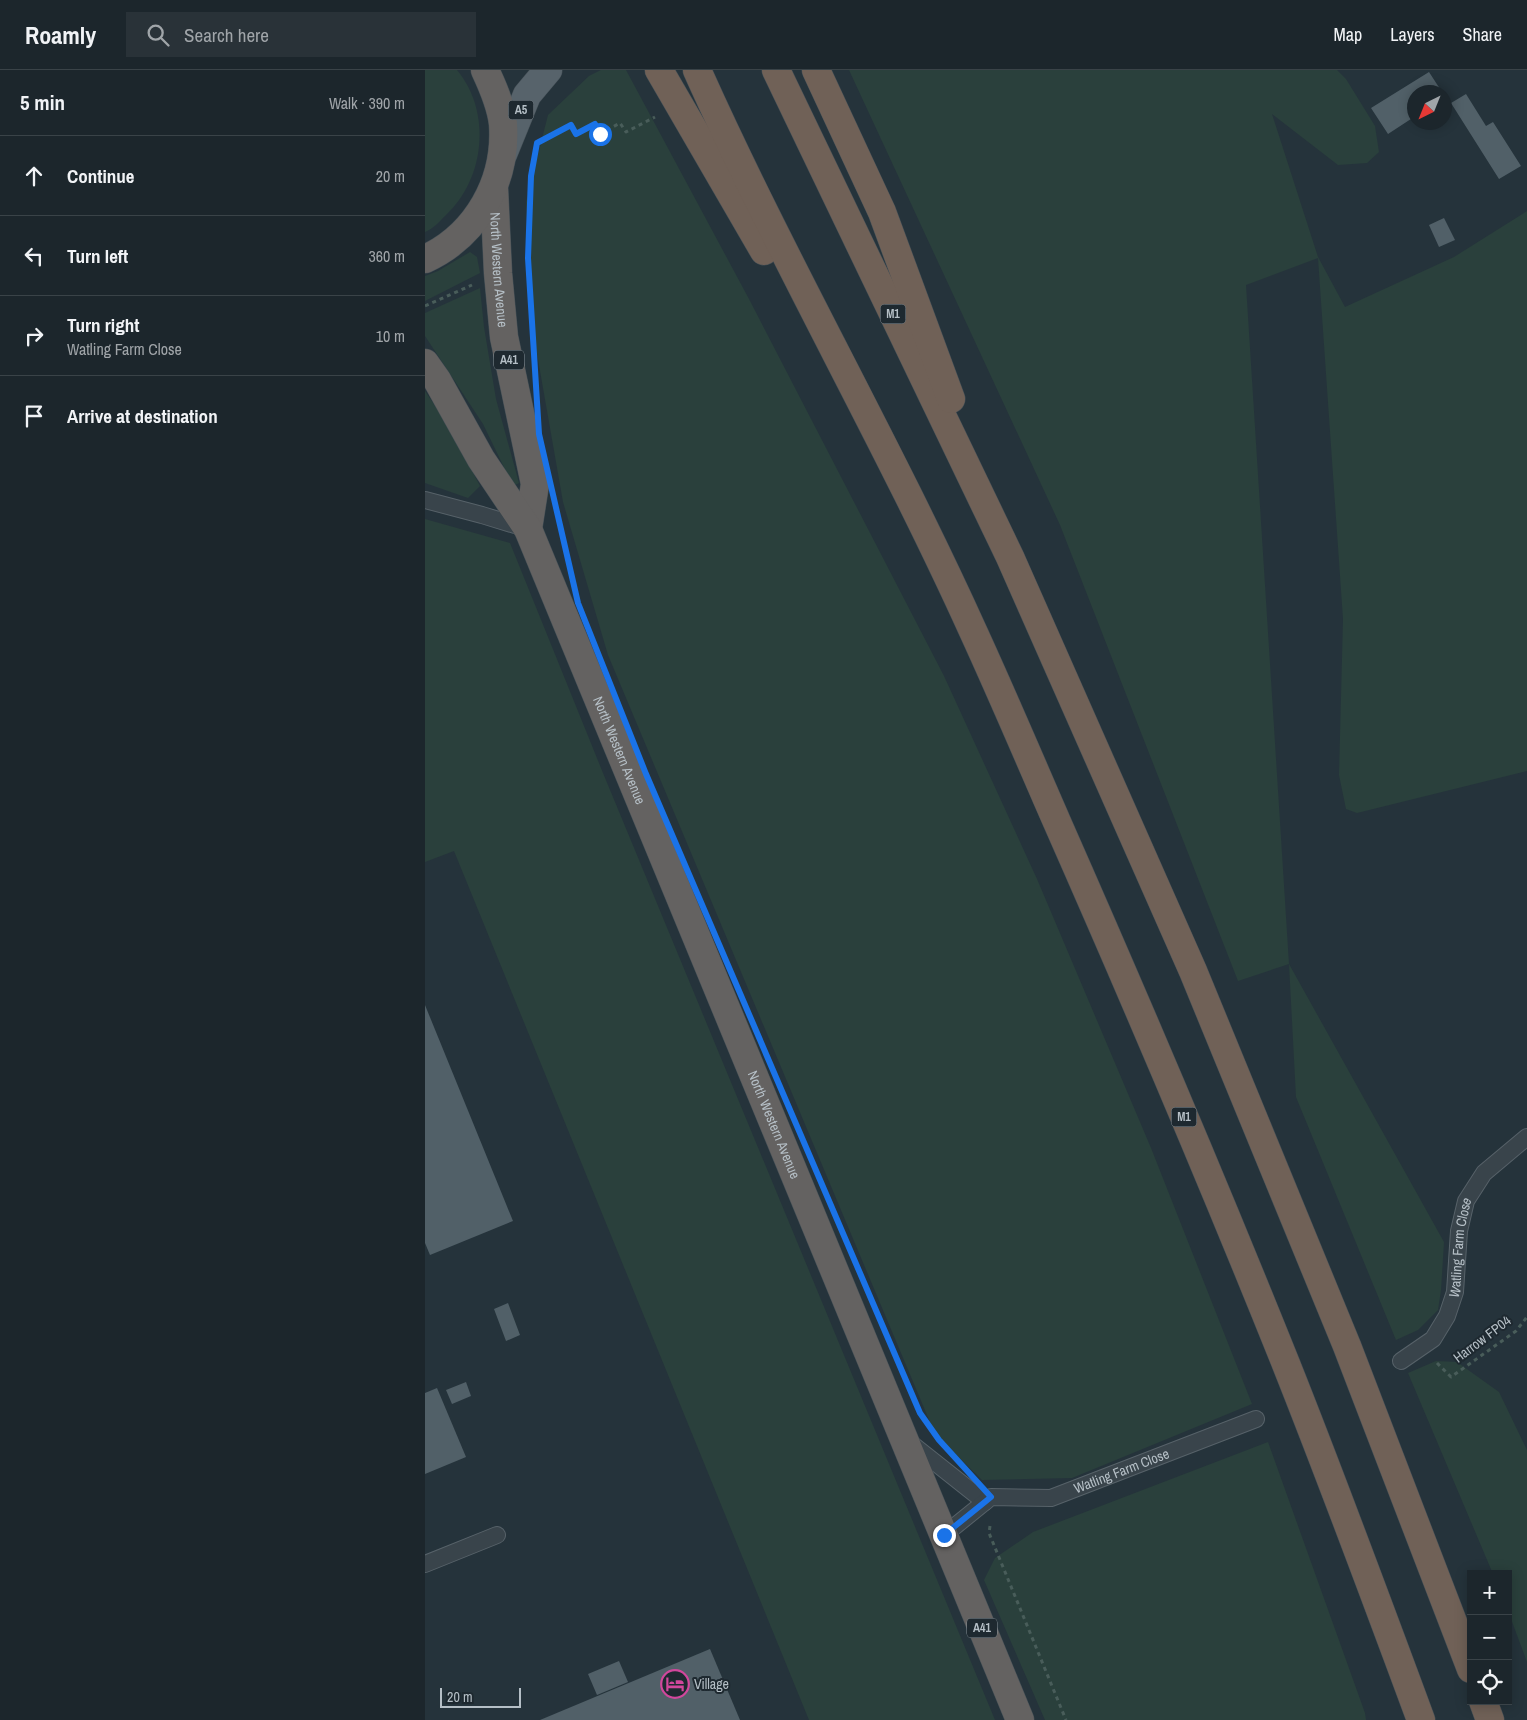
<!DOCTYPE html>
<html lang="en">
<head>
<meta charset="utf-8">
<style>
  :root { --surface:#1c262c; --page:#293238; --text:#f1f3f6; --muted:#a0a5a9; --line:#3a4348 }
  body { margin:0; font-family:"Archivo Narrow",sans-serif; background:var(--page); color:var(--text) }
  .controls { position:absolute; right:15px; bottom:15px; display:grid; overflow:hidden; border-radius:0px; box-shadow:0 2px 12px #0003 }
  .controls button { width:45px; height:45px; display:grid; place-items:center; padding:0; border:0; border-bottom:1px solid var(--line); background:var(--surface); color:var(--text); font:25px sans-serif }
  .compass { position:absolute; left:982px; top:15px; width:45px; height:45px; border-radius:50%; background:var(--surface); box-shadow:0 2px 12px #0003; rotate:223deg }
  .scale { position:absolute; left:15px; bottom:12px; width:81px; box-sizing:border-box; padding-left:5px; border:2px solid #b5bfc6; border-top:0; font-size:14px; line-height:18px; white-space:nowrap; color:#b5bfc6; -webkit-text-stroke:4px #1e2930; paint-order:stroke }
  .stop { position:absolute; width:15px; height:15px; margin:-11px; border:4px solid #1a73e8; border-radius:50%; background:#fff }
  .stop.end { background:#1a73e8; border-color:#fff; box-shadow:0 1px 5px #0008 }
  .list { margin:0; padding:0; list-style:none }
  h2 { display:flex; justify-content:space-between; align-items:center; height:65px; margin:0; padding:0 20px; font-size:21px }
  h2 small { font-size:16px; font-weight:400; color:var(--muted) }
  .list li { display:grid; grid-template-columns:32px 1fr auto; gap:15px; align-items:center; box-sizing:border-box; height:80px; padding:0 20px; border-top:1px solid var(--line) }
  .list b { display:block; font-size:19px; white-space:nowrap }
  .list p { margin:0; font-size:16px; white-space:nowrap; color:var(--muted) }
  .list em { font-size:16px; font-style:normal; color:var(--muted) }
  .icon { flex:none; width:28px; height:28px; fill:none; stroke:currentColor; stroke-width:2; stroke-linecap:round; stroke-linejoin:round }
  .map { position:relative; flex:none; width:1102px; height:1650px; overflow:hidden }
  header { display:flex; align-items:center; gap:30px; box-sizing:border-box; height:70px; padding:0 25px; background:var(--surface); border-bottom:1px solid var(--line) }
  header strong { font-size:24px }
  nav { display:flex; gap:28px; margin-inline-start:auto; font-size:18px }
  .search { width:350px; height:45px; background:var(--page); display:flex; align-items:center; gap:12px; box-sizing:border-box; padding:0 18px; border-radius:0px; color:var(--muted); font-size:19px }
  main { display:flex }
  aside { flex:1; background:var(--surface) }
  .map>svg:first-child { display:block }
</style>
</head>
<body>
<header>
<strong>Roamly</strong>
<div class="search"><svg class="icon" aria-label="search" viewBox="0 0 24 24"><circle cx="10" cy="10" r="6"/><path d="M15 15l6 6"/></svg>Search here</div>
<nav><a>Map</a><a>Layers</a><a>Share</a></nav>
</header>
<main>
<aside>
<h2>5 min<small>Walk · 390 m</small></h2>
<ul class="list">
<li><svg class="icon" aria-label="ahead" viewBox="0 0 24 24"><path d="M12 20V5M6 11l6-6 6 6"/></svg><div><b>Continue</b></div><em>20 m</em></li>
<li><svg class="icon" aria-label="left" viewBox="0 0 24 24"><path d="M17 20v-9H6M10 6l-5 5 5 5"/></svg><div><b>Turn left</b></div><em>360 m</em></li>
<li><svg class="icon" aria-label="right" viewBox="0 0 24 24"><path d="M7 20v-9h11M14 6l5 5-5 5"/></svg><div><b>Turn right</b><p>Watling Farm Close</p></div><em>10 m</em></li>
<li><svg class="icon" aria-label="arrive" viewBox="0 0 24 24"><path d="M6 21V4h12l-3 4 3 4H6"/></svg><div><b>Arrive at destination</b></div></li>
</ul>
</aside>
<div class="map">
<svg width="1102" height="1650" viewBox="0 0 1102 1650">
  <rect width="100%" height="100%" fill="#25333b"/>
  <g fill="#2a403c">
    <path d="M0,0H32C67,42 60,109 21,145C14,152 9,158 0,162Z"/>
    <polygon points="176,0 201,0 324,229 519,606 612,809 726,1078 827,1334 647,1408 557,1410 510,1364 183,585 138,432 111,278 101,132 123,45 164,6"/>
    <polygon points="424,0 912,0 921,9 950,56 954,82 942,93 913,95 847,44 893,187 920,237 1029,187 1102,141 1102,701 932,743 921,739 914,705 918,549 893,188 821,215 864,894 1019,1172 1016,1220 1013,1240 993,1260 971,1270 871,1027 864,894 813,911 635,455"/>
    <polygon points="45,182 52,187 55,203 0,231 0,206 13,201"/>
    <polygon points="55,218 59,257 71,329 94,413 88,416 58,354 0,266 0,243"/>
    <polygon points="0,321 23,355 55,416 43,428 0,413"/>
    <polygon points="0,449 85,473 178,703 570,1650 384,1650 29,781 0,792"/>
    <polygon points="1011,1291 1032,1292 1074,1322 1102,1380 1102,1592 1083,1541 1083,1504 1068,1504 983,1303"/>
    <polygon points="843,1372 940,1643 941,1650 620,1650 559,1510 570,1488 608,1462"/>
  </g>
  <g fill="#516068">
    <polygon points="1004,2 1017,22 989,22 989,47 963,64 946,38"/>
    <polygon points="1041,24 1061,56 1068,52 1096,96 1074,109 1026,33"/>
    <polygon points="1019,148 1030,170 1014,177 1004,155"/>
    <polygon points="0,935 88,1151 5,1185 0,1173"/>
    <polygon points="83,1233 95,1265 81,1271 69,1239"/>
    <polygon points="41,1312 46,1326 27,1334 21,1320"/>
    <polygon points="12,1318 41,1387 0,1404 0,1323"/>
    <polygon points="285,1579 315,1650 115,1650"/>
    <polygon points="194,1591 203,1612 172,1625 163,1604"/>
  </g>
  <g fill="none" stroke-linecap="round" stroke-linejoin="round">
    <defs>
      <g id="service">
        <polyline points="0,430 57,445 103,459"/>
        <path id="s1" d="M976,1291L1008,1269L1022,1246L1030,1222L1034,1161L1041,1131L1059,1103L1102,1067"/>
        <polyline points="483,1371 560,1432"/>
        <path id="s2" d="M519,1465L566,1427L626,1428L831,1349"/>
        <polyline points="0,1494 72,1465"/>
      </g>
      <polyline id="primary" points="78,84 102,25 123,0"/>
      <g id="trunk">
        <path id="s3" d="M69,118L73,203L79,267L110,414L103,459"/>
        <path d="M0,189C52,165 82,111 78,54C76,35 68,17 60,0"/>
        <path id="s4" d="M0,293L12,310L56,389L103,459L595,1650"/>
      </g>
      <g id="motorway">
        <polyline points="234,0 339,181"/>
        <path d="M272,0C357,190 462,371 548,561C577,624 604,688 632,752C711,931 788,1112 861,1294C908,1412 952,1531 996,1650"/>
        <polyline points="351,0 585,487 768,901 922,1276 1046,1599"/>
        <polyline points="391,0 457,142 526,329"/>
        <polyline points="1058,1631 1065,1650"/>
      </g>
    </defs>
    <use href="#service" stroke="#576269" stroke-width="18"/>
    <use href="#primary" stroke="#455057" stroke-width="29"/>
    <use href="#trunk" stroke="#444f56" stroke-width="29"/>
    <use href="#motorway" stroke="#444f56" stroke-width="29"/>
    <g stroke="#495d5a" stroke-width="3" stroke-dasharray="4 4" stroke-linecap="butt">
      <polyline points="113,72 146,55 151,64 170,54 175,64 195,53 201,62 230,47"/>
      <path d="M105,230C102,181 103,131 110,82"/>
      <polyline points="0,236 47,215"/>
      <polyline points="133,449 137,465"/>
      <polyline points="1012,1293 1026,1307 1091,1261 1102,1247"/>
      <polyline points="565,1456 564,1463 641,1650"/>
    </g>
    <use href="#service" stroke="#39444b" stroke-width="16"/>
    <use href="#primary" stroke="#57636b" stroke-width="28"/>
    <use href="#trunk" stroke="#646261" stroke-width="28"/>
    <use href="#motorway" stroke="#706157" stroke-width="28"/>
  </g>
  <g fill="none" stroke-linecap="round" stroke-linejoin="round">
    <polyline stroke="#1a73e8" stroke-width="6" points="175,64 170,54 151,64 146,55 112,73 106,106 103,188 114,364 153,533 221,704 495,1343 514,1370 566,1427 519,1465"/>
  </g>
  <defs>
    <symbol id="hotel-ring" viewBox="-11 -11 22 22"><circle r="9.5" fill="#1e2930" stroke="#d1479c" stroke-width="1.5"/><path d="M-6-4.5h1.5V1H6V5H4.5V3h-9V5H-6ZM-4 0a1.8 1.8 0 1 1 3.6 0ZM.5 0V-2.5h3Q6-2.5 6 0Z" fill="#d1479c"/></symbol>
  </defs>
  <g fill-rule="evenodd">
    <use href="#hotel-ring" x="234" y="1598" width="32" height="32"/>
  </g>
  <g text-anchor="middle" stroke-width="4" stroke-linejoin="round" paint-order="stroke">
    <g fill="#1e2930" stroke="#889299" stroke-width="1">
      <rect x="83.5" y="30.5" width="25" height="19" rx="4"/>
      <rect x="455.5" y="234.5" width="25" height="19" rx="4"/>
      <rect x="69" y="280.5" width="30" height="19" rx="4"/>
      <rect x="746.5" y="1037.5" width="25" height="19" rx="4"/>
      <rect x="542" y="1548.5" width="30" height="19" rx="4"/>
    </g>
    <g font-size="12" font-weight="bold" fill="#b5bfc6">
      <text x="96" y="44">A5</text>
      <text x="468" y="248">M1</text>
      <text x="84" y="294">A41</text>
      <text x="759" y="1051">M1</text>
      <text x="557" y="1562">A41</text>
    </g>
    <g font-size="14" fill="#b5bfc6" stroke="#1e2930">
      <text dy="5" stroke="none"><textPath href="#s3" startOffset="82">North Western Avenue</textPath></text>
      <text dy="5" stroke="none"><textPath href="#s4" startOffset="435">North Western Avenue</textPath></text>
      <text dy="5" stroke="none"><textPath href="#s4" startOffset="840">North Western Avenue</textPath></text>
      <text dy="5" stroke="none"><textPath href="#s1" startOffset="136">Watling Farm Close</textPath></text>
      <text transform="translate(1057 1269) rotate(-37)" y="5">Harrow FP04</text>
      <text dy="5" stroke="none"><textPath href="#s2" startOffset="196">Watling Farm Close</textPath></text>
    </g>
    <g font-size="14" fill="#b5bfc6" stroke="#1e2930" text-anchor="start">
      <text x="269" y="1619">Village</text>
    </g>
  </g>
</svg>
<div class="controls">
<button>+</button>
<button>−</button>
<button><svg class="icon" aria-label="locate" viewBox="0 0 24 24"><circle cx="12" cy="12" r="6"/><path d="M12 2v4M12 18v4M2 12h4M18 12h4"/></svg></button>
</div>
<svg class="compass" viewBox="-18 -18 36 36"><path d="M0-13l5 13h-10z" fill="#e53935"/><path d="M0 13l5-13h-10z" fill="#a0a5a9"/></svg>
<div class="scale">20 m</div>
<div class="stop" style="left:175px;top:64px"></div>
<div class="stop end" style="left:519px;top:1465px"></div>
</div>
</main>
</body>
</html>
